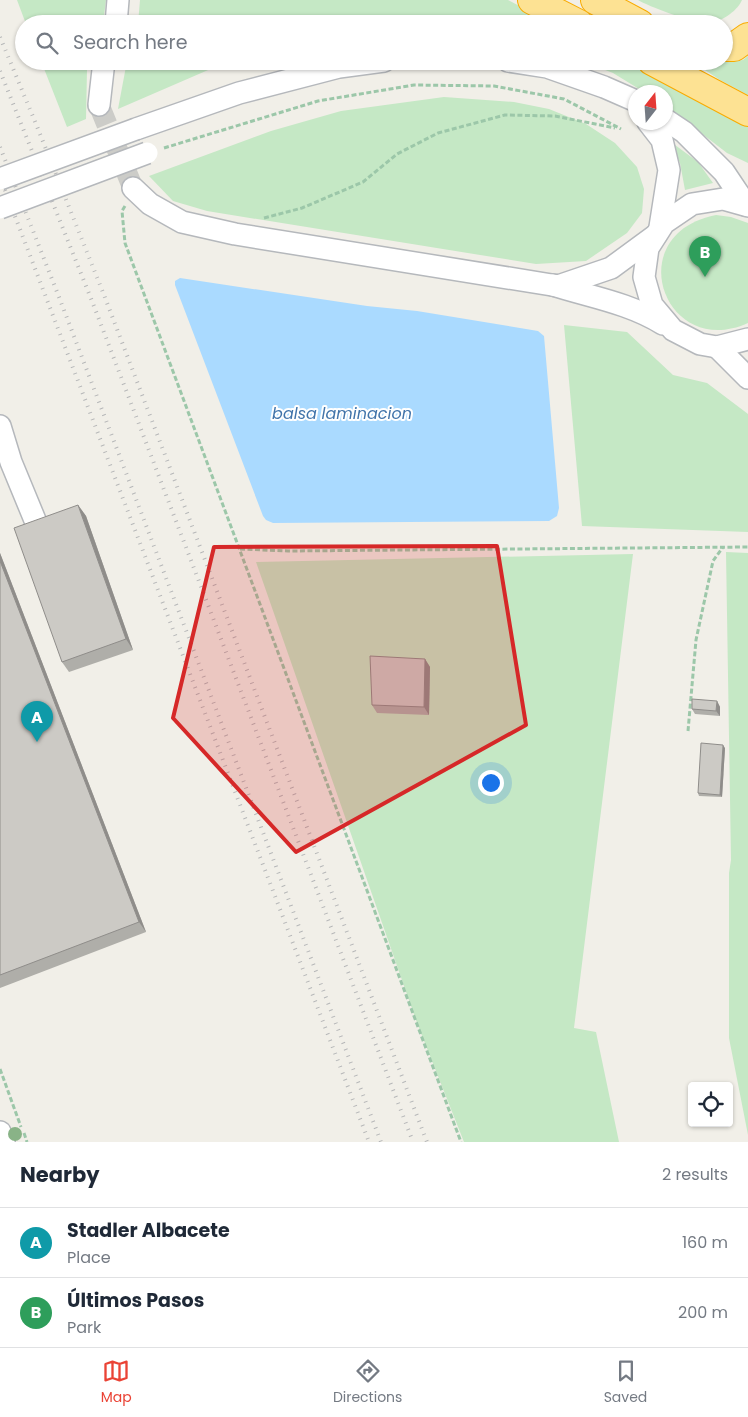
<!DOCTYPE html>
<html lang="en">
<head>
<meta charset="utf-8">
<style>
  :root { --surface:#fff; --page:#f6f6f7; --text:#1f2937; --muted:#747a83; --line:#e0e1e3; --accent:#ea4335 }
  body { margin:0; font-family:Poppins,sans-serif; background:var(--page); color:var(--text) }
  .controls { position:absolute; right:15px; bottom:15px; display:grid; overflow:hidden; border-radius:5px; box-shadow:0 1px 4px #0004 }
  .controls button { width:45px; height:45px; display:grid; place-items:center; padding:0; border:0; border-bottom:1px solid var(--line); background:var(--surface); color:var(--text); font:25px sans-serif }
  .compass { position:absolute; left:628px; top:85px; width:45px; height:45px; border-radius:50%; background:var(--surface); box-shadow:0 1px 4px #0004; rotate:17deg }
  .you { position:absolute; left:490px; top:782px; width:18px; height:18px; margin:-12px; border:4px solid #fff; border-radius:50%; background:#1a73e8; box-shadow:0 0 0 8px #1a73e833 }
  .badge { display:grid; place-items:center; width:32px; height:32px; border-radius:50%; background:var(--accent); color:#fff; font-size:16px; font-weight:700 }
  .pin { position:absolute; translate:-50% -41px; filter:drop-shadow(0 1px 2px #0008) }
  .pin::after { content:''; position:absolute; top:26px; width:18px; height:15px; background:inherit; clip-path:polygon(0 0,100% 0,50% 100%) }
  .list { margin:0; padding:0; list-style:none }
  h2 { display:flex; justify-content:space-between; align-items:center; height:65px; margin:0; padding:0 20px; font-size:21px }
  h2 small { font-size:16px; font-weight:400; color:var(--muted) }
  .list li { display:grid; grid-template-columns:32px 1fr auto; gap:15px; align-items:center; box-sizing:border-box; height:70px; padding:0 20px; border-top:1px solid var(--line) }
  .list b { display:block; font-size:19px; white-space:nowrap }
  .list p { margin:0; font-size:16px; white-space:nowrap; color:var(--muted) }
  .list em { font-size:16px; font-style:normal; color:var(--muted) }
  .icon { flex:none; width:28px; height:28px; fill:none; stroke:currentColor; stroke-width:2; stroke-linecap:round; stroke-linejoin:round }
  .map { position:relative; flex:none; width:748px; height:1142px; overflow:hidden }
  .search { position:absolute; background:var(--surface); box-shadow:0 1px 4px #0004; left:15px; right:15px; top:15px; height:55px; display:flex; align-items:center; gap:12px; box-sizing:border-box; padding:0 18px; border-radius:28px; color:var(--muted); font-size:19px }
  .sheet { height:205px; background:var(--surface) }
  nav { display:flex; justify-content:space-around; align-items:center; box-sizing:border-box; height:70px; border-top:1px solid var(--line); background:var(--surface); font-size:14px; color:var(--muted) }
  nav a { display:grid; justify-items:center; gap:2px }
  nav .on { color:var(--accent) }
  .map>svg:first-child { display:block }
</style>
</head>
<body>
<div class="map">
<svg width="748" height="1142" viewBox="0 0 748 1142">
  <rect width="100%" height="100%" fill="#f1efe8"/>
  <g fill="#c5e8c5">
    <polygon points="17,0 106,0 103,24 26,24"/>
    <polygon points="140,0 508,0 554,24 138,24"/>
    <path d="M638,0H742C737,12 718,24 705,24C695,23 647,6 638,0Z"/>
    <polygon points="748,56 748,95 720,80 696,64 743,60"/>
    <polygon points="41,61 90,61 87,70 86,119 67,127"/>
    <polygon points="127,61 229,61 118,109"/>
    <polygon points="582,61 627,61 748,124 748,163 727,153 666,106 666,92 644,92 613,73"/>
    <polygon points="444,97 514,102 549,109 586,124 615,143 637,167 644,189 642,213 627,233 586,261 536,264 207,211 173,201 149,176 271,131 341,111"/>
    <polygon points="671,142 698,162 713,183 685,190 680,163"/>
    <path d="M716,215L731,217L748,223V323C664,361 619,234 716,215Z"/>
    <polygon points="564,325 627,332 673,375 707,383 748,414 748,532 582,526"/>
    <polygon points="726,552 748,553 748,1135 729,1038 729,873 731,860"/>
    <polygon points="633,554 574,1028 596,1032 619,1142 464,1142 417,1023 256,562"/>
  </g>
  <polygon fill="#aadaff" points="180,278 367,306 417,311 538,331 544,336 559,508 557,516 549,521 273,523 266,520 263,516 175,285 175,281"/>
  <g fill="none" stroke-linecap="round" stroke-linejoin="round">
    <polyline stroke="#ccccc8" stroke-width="21" stroke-dasharray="21 11" stroke-linecap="butt" points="99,105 133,188"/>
    <defs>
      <g id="minor">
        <polyline points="116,24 118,0"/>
        <polyline points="508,61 547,67 604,87 636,101"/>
        <polyline points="99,105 104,61"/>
        <polyline points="666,120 684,132 724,172 746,205"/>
        <polyline points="648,122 662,140 669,170 660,227"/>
        <polyline points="136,129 239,93 339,67 384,61"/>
        <polyline points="133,188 150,204 182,222 235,234 558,286 611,268 656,235"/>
        <polyline points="748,206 723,199 692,204 664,223 648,248 644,277 652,305 673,330 700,344 717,347 748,339"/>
        <path d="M553,285C591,297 629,303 663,324"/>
        <polyline points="717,347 748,378"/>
        <polyline points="0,426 11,462 37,525"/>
        <polyline points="0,1132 4,1142"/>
      </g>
      <g id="highway">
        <polyline points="532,0 579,24"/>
        <polyline points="595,0 640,24"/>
        <polyline points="724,47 734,47 748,37"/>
        <polyline points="652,61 748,112"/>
      </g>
    </defs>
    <use href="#minor" stroke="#b5b8bc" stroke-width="24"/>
    <use href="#highway" stroke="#f9ab00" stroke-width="30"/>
    <g stroke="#9cc7a9" stroke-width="3" stroke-dasharray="5 2.5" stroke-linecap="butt">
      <polyline points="164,148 318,101 414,85 494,86 564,99 621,129"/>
      <polyline points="125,206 122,211 125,243 461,1142"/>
      <polyline points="264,218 302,208 363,182 397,154 438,133 505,115 555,116 615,128"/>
      <polyline points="240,549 288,551 748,547"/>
      <polyline points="688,731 696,640 713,561 723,547"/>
      <polyline points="0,1069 21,1127"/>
      <polyline points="24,1133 27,1142"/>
    </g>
    <use href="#minor" stroke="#fff" stroke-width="21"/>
    <use href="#highway" stroke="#fde293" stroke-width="28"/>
    <g stroke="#b6b7b8" stroke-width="4" stroke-dasharray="1 6" stroke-linecap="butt">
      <polyline points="0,37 36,124 104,295 427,1142"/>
      <polyline points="0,71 92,301 413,1142"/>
      <polyline points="0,147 59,297 381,1142"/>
      <polyline points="0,177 369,1142"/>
    </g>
    <defs>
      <g id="minor-bridge">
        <polyline points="0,179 136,129"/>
        <polyline points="0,208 147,153"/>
      </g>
    </defs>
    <use href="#minor-bridge" stroke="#b5b8bc" stroke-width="24" stroke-linecap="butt"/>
    <use href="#minor-bridge" stroke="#fff" stroke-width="21"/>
  </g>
  <circle fill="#89b387" cx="15" cy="1134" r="7"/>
  <g fill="#afaea9">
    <polygon points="78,505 86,516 133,650 69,672 62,662"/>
    <polygon points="0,553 146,932 0,988"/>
    <polygon points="425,659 430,667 429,715 377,713 372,705"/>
    <polygon points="717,701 720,707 720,716 695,714 692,709"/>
    <polygon points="725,748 722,797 699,796 698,793"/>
  </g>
  <g fill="#8f8d8a">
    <polygon points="78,505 86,516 133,650 126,639"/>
    <polygon points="0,553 146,932 139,922 0,561"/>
    <polygon points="425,659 430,667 429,715 424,707"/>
    <polygon points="717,701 720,707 720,716 716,711"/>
    <polygon points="723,745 725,748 722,797 720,795"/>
  </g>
  <g fill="#cccac5" stroke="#8f8d8a">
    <polygon points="78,505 126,639 62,662 14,528"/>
    <polygon points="0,561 139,922 0,975"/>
    <polygon points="370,656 425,659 424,707 372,705"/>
    <polygon points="692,699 717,701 716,711 692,709"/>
    <polygon points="701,743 723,745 720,795 698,793"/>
  </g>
  <path fill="#d62828" fill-opacity="0.2" stroke="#d62828" stroke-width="4" stroke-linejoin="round" d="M497,546L526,725L296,852L173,718L214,547Z"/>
  <g text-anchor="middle" stroke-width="4" stroke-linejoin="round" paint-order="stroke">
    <g font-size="16" font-style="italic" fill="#4174aa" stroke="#fff">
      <text x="342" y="419">balsa laminacion</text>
    </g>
  </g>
</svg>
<div class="controls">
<button><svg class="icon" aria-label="locate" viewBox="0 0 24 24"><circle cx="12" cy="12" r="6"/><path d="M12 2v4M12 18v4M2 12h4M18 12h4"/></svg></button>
</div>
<svg class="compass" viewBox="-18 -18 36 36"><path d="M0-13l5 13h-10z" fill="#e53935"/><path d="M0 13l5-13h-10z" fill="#747a83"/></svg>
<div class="you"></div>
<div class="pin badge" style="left:37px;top:742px;background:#0f9aa8">A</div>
<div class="pin badge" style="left:705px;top:277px;background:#2e9e5b">B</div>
<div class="search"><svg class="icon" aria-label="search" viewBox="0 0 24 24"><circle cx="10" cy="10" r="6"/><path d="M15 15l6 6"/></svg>Search here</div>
</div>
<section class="sheet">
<h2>Nearby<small>2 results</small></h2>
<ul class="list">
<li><span class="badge" style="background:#0f9aa8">A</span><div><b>Stadler Albacete</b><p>Place</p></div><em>160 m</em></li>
<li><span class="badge" style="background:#2e9e5b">B</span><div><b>Últimos Pasos</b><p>Park</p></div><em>200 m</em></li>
</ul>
</section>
<nav>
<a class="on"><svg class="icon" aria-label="map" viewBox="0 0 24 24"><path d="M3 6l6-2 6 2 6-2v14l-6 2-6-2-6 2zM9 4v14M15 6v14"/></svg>Map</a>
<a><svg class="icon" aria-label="directions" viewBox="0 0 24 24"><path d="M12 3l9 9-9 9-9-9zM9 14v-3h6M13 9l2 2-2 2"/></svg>Directions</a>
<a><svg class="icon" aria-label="saved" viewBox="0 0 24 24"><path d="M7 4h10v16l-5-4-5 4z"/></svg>Saved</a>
</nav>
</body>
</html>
